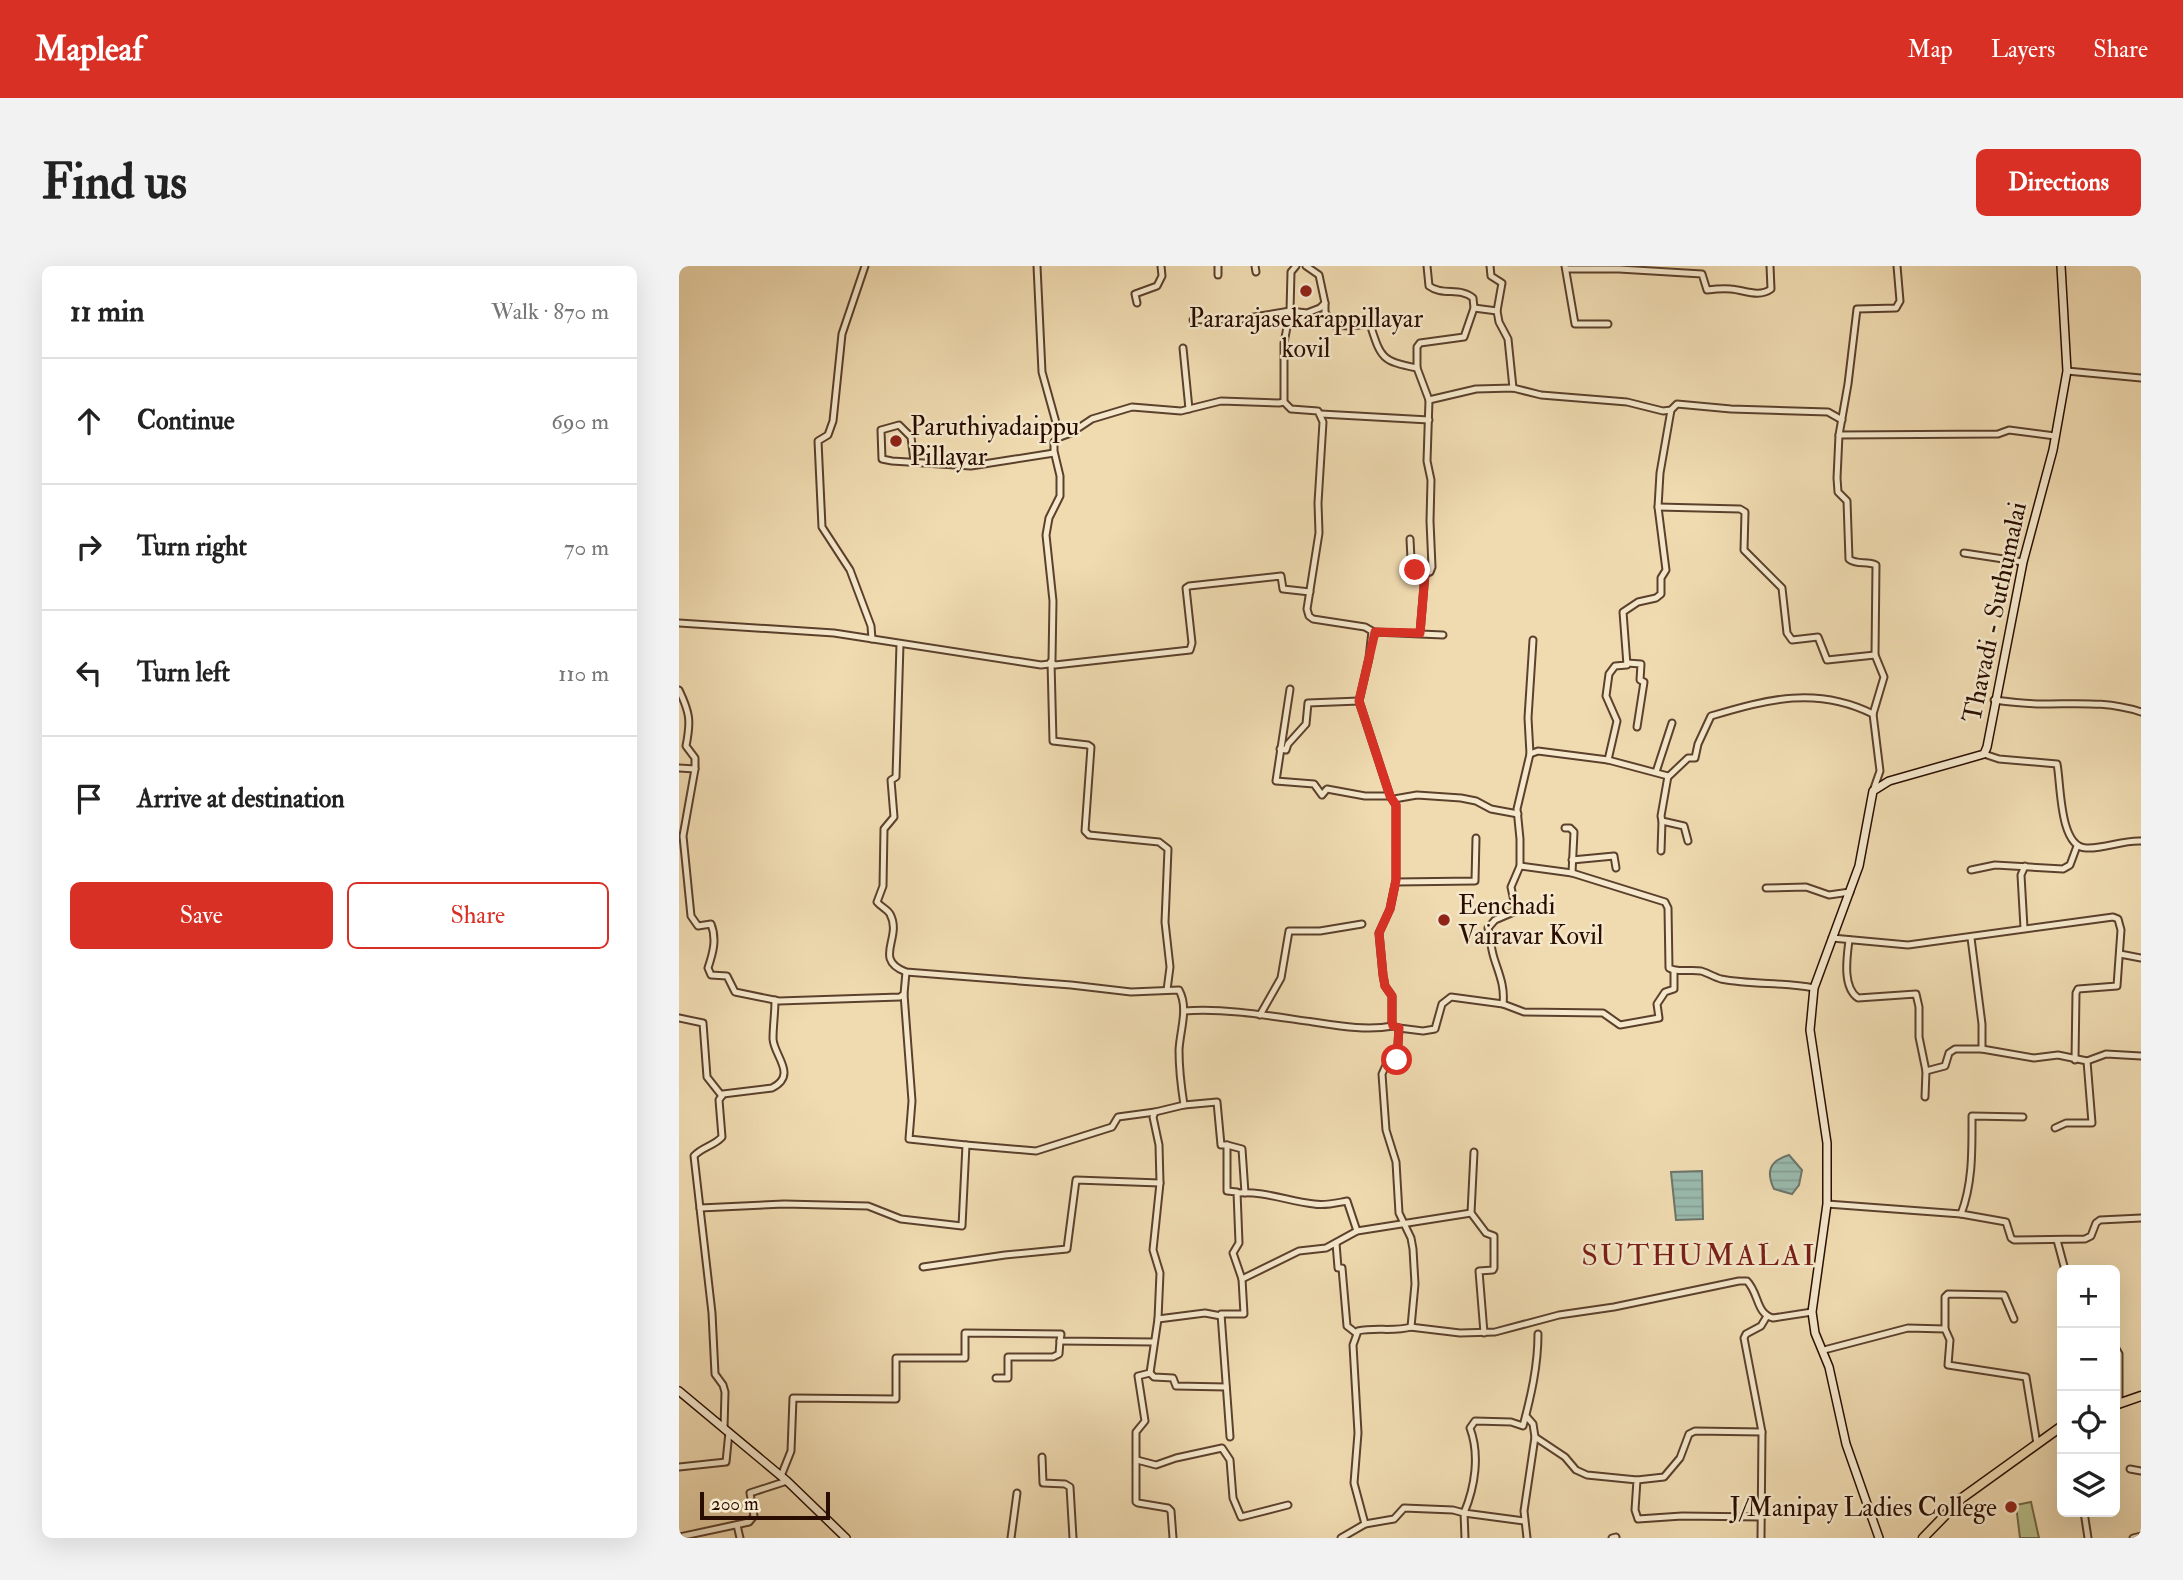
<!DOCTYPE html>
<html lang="en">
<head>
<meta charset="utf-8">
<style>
  :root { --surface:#fff; --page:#f2f2f2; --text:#222; --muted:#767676; --line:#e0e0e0; --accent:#d93025 }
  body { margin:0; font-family:"IM FELL Double Pica",serif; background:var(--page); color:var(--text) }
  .controls { position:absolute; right:21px; bottom:21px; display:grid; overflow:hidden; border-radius:10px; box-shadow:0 7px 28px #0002 }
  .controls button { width:63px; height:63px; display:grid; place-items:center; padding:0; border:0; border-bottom:2px solid var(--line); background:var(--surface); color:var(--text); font:35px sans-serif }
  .scale { position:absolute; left:21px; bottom:18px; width:130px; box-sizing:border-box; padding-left:7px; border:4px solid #290d00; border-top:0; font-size:19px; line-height:24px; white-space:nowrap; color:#290d00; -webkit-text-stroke:5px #f5e8cc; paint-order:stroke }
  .stop { position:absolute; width:21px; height:21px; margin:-16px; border:5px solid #d93025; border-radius:50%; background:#fff }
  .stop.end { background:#d93025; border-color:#fff; box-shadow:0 2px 7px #0008 }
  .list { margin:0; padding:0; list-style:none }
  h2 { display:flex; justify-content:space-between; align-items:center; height:91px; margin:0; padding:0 28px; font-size:30px }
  h2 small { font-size:23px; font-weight:400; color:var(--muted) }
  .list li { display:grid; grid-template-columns:46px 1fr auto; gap:21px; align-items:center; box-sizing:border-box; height:126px; padding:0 28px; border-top:2px solid var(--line) }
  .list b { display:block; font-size:26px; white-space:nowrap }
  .list em { font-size:23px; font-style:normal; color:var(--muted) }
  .actions { display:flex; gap:14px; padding:21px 28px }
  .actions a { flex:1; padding:16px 0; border:2px solid var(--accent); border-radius:10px; text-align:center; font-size:24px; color:var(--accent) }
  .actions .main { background:var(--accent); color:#fff }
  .icon { flex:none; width:38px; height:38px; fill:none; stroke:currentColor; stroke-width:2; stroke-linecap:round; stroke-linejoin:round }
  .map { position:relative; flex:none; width:1462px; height:1272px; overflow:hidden; border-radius:10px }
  header { display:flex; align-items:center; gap:42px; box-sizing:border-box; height:98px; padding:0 35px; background:var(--accent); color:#fff }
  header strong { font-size:33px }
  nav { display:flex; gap:38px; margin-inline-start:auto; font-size:24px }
  .intro { display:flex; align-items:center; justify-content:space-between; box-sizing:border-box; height:168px; padding:0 42px }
  h1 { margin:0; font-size:49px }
  .button { padding:18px 32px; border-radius:10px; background:var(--accent); color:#fff; font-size:24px; font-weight:700 }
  main { display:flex; gap:42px; padding:0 42px }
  aside { flex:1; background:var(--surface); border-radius:10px; box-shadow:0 7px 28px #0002 }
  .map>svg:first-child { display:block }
</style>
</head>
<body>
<header>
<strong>Mapleaf</strong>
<nav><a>Map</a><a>Layers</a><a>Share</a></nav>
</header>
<div class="intro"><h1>Find us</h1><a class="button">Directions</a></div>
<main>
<aside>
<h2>11 min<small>Walk · 870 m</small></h2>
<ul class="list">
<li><svg class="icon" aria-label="ahead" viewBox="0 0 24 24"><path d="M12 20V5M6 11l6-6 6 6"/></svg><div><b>Continue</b></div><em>690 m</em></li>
<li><svg class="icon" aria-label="right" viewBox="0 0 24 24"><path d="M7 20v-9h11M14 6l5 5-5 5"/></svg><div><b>Turn right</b></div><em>70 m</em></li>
<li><svg class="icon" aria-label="left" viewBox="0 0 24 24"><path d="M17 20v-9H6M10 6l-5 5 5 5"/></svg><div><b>Turn left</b></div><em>110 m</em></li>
<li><svg class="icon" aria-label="arrive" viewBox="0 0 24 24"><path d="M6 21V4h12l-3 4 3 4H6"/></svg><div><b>Arrive at destination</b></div></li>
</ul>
<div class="actions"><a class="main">Save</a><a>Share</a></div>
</aside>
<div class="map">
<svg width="1462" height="1272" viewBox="0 0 1462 1272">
  <defs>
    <pattern id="water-rules" width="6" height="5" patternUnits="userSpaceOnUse" patternTransform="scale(1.75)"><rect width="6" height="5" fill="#9abbaf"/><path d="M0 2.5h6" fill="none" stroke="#85a095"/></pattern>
  </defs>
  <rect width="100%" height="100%" fill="#f0dbb1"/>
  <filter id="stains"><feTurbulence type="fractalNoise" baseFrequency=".00286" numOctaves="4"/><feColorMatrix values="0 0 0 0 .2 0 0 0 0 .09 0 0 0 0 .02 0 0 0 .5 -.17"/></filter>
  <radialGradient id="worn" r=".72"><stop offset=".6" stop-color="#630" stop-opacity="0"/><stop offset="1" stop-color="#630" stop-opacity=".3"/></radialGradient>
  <polygon fill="#b8c08c" stroke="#706646" stroke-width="2" points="1352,1236 1360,1272 1341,1272 1337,1239"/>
  <g fill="url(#water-rules)" stroke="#6d7569" stroke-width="2">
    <path d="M1110,889L1123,904L1120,919L1113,928L1095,923C1087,906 1090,895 1110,889Z"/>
    <polygon points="1023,905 1024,953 997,954 992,906"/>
  </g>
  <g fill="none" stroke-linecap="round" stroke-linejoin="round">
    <defs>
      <g id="street">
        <polyline points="186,0 163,68 154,155 149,169 139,175 143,261 171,304 192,360 193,373"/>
        <polyline points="576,0 577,6"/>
        <path d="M617,0L612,6L611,45L605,77V136L612,143L639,145L644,156L639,237L640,267L628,343L630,350L634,353L686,361L693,365L690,392L680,435L711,530L717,539V614L711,643L700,667L704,709L706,720L713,730V756L714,760L720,762L718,794L708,797L703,808L707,864L717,896L720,947L732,972L734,983L736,1018L732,1061C715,1066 696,1061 679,1065L674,1079L679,1167L675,1217L686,1258L662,1272"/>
        <polyline points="811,0 812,10 823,17 818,45 820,56 829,73 834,122"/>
        <polyline points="886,0 896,58 929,58"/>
        <path d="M887,3H940L1023,8L1028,24C1036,23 1044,22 1052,23C1065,24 1080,32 1092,23L1091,0"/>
        <polyline points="539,9 539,0"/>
        <polyline points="458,37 456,28 478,20 483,10 482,0"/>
        <path d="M646,37V46L654,59L670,60L691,58C702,92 702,95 738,102"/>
        <polyline points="795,42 818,45"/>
        <polyline points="514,54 563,53 611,45 628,47 641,42 646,37 640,9 627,0"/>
        <polyline points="504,82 510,143"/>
        <polyline points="1388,105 1462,112"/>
        <polyline points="750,134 797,123 834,122 862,129 948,136 984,145 992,144 998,138 1052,143 1149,146 1163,154"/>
        <polyline points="642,148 750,154"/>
        <polyline points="1160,169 1319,168 1330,164 1376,170"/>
        <polyline points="381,171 392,167 413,153 453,141 502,145 542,135 600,137 605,136"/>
        <polyline points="235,195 232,171 220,159 202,164 203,193 213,195 292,200 375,187"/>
        <polyline points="979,241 1061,243 1066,246 1065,284 1103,322 1108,367 1113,374 1139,371 1148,394 1196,389"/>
        <polyline points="731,273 732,293 736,304 746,308 741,367"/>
        <polyline points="1285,287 1344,296"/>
        <path d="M746,308L751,306L753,301L751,255L752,214L748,195L750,134L738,102V81L741,77L785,71L795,42L794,32C782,21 763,30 750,20L748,0"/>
        <polyline points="0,357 155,367 362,399 370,398 373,394 374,335 367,269 370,252 381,230 381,210 375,185 375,176 381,171 363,106 358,0"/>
        <polyline points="695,370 696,366 764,369"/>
        <path d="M221,378L217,511L212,514L215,551L205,563L204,620L198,636C202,641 208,643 211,648C224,672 193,693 227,706L392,719L452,726L500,724C510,742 501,764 500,784C500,803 502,820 505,839L476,846L474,851L480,879L481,917L474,984L481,1007L479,1053L471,1107L459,1110L466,1155L457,1166V1236L459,1237L489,1242L492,1245L494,1272"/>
        <polyline points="948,397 962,398 961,414 965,416 958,461"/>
        <polyline points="611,423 597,515 635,518 643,529 648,523 686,530 711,530"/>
        <path d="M0,424C11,447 12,455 7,480L16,492V503L4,570L12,650L19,660L32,658C38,673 34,687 29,702L32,709L48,710L56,726L100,735L221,731L225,728L227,706"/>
        <path d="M1315,434C1331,436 1348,438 1364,438C1399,438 1428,435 1462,446"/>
        <polyline points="601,483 607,484 609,478 627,458 629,437 680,435"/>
        <polyline points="851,488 859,485 929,494 989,510 982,550 983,555 1005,560 1009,575"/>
        <path d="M1305,488L1320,493L1378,498C1382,517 1380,581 1407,582C1426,583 1443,574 1462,575"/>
        <polyline points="929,494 938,455 927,430 930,408 936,400 948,399 944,346 959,336 977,332 982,328 982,312 987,304 979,241 981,207 992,144"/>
        <polyline points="0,502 16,503"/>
        <polyline points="977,506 993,457"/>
        <path d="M989,511L1009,492H1016L1019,478L1032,450C1089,433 1138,420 1194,448"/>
        <path d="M1194,525L1201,505L1194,448L1205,411L1196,389L1197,299C1188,295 1177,299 1170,293L1168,235L1159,226L1158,212L1160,169L1169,118L1178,43L1217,42L1221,35L1218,0"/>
        <polyline points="715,533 738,529 782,532 797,535 812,543 839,548"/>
        <polyline points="886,562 891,562 895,566 893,607"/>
        <polyline points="982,585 983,555"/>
        <polyline points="893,594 935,590 937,602"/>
        <path d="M841,600L893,607L986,636L989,642L990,702C999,707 1011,703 1022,705C1029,707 1035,711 1042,713C1073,719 1105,716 1135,722"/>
        <polyline points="1292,604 1316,599 1384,603 1391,599 1398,580"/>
        <polyline points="717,616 796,615 797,572"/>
        <polyline points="1087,622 1127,621 1150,629 1171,626"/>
        <polyline points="1345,662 1342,609 1346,600"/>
        <polyline points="1153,672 1229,679 1434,651 1439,653 1442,664 1438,720 1399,723 1397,727 1396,794"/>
        <polyline points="1292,672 1303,758 1303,783"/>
        <path d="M1170,674C1168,691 1163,721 1179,732L1237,728L1240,741V771L1247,805L1246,831"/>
        <polyline points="1441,688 1462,692"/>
        <polyline points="488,724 491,701 486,656 489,583 480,576 410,569 406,565 412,481 409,479 374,475 372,396 376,399 511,384 513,377 507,322 510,320 602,310 604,323 631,326"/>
        <polyline points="225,728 233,835 230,873 287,879"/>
        <polyline points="824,738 845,746 924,747 941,759 980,752 978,738 986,726 995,723 995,705"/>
        <path d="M505,745C548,742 591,750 634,756C660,760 688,765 714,760"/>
        <polyline points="581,749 602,712 610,665 641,665 683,658"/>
        <polyline points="0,752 24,757 28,811 43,830"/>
        <path d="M720,762L744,765L756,763L763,738L772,731L824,738C826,720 820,708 815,692C812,682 811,672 809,662L816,654L837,645L832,621L841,600V573L838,543L851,488L849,452L854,374"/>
        <polyline points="1247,805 1266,800 1270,787 1276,783 1303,783 1355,792 1379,789 1408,795 1427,788 1462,790"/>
        <polyline points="505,839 538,836 542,879 548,879 548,925 558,926 560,977 554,987 563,1013 565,1048 542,1048 551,1171"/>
        <polyline points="1376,862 1387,857 1413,857 1408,795"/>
        <polyline points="548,879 563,883 566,927"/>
        <polyline points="795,886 792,947 807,967 815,970 815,1002 814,1004 800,1005 805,1067"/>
        <path d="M559,927C585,925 609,935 635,938C646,940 657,937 668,935L678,965"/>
        <polyline points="1148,938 1282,948 1327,956 1332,972 1335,974 1406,973 1412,970 1417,957 1421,954 1462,952"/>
        <polyline points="21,942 105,938 189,940 222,953 283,960 287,879 357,885 433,861 439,851 476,846"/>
        <path d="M1282,948C1294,917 1293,883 1293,850L1344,851"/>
        <polyline points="1378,974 1386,1004"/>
        <polyline points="657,977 659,1002 663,1002 668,1060 677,1067"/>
        <polyline points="244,1001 326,989 388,983 397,914 481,917"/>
        <polyline points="563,1013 620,985 647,982 678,965 792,947"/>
        <polyline points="479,1053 526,1047 542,1050"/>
        <path d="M731,1061L781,1067L816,1066L880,1049L935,1041L1060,1015H1068C1080,1027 1077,1048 1094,1052L1133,1046"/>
        <polyline points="1266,1063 1266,1031 1269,1028 1325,1029 1335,1053"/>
        <polyline points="1436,1081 1440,1088 1440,1138"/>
        <polyline points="1145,1084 1229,1062 1266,1063 1271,1074 1269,1099 1347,1111 1358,1178"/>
        <polyline points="471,1107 475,1111 494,1112 497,1120 547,1121"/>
        <polyline points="317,1112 329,1112 329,1091 374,1091 380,1088 381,1075"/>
        <polyline points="847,1150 854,1158 856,1171 845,1245 848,1272"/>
        <path d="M45,1162L46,1126L44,1119L36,1108L33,1047L15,890C23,881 35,880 43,871L40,834L44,828L93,822C119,809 95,790 94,773C94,760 96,747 96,734"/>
        <polyline points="856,1171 886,1191 897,1204 908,1209 958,1214 956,1244 959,1253 1003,1250 1082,1251"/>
        <polyline points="363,1191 364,1217 386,1218 391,1221 394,1272"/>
        <polyline points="458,1194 477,1199 497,1192 543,1182 551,1194 554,1232 562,1251 609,1239"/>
        <polyline points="0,1201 47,1196 50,1166"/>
        <polyline points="1451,1203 1462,1205"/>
        <polyline points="102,1210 112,1185 114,1132 217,1133 217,1092 286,1092 286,1067 382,1068 381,1075 475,1076"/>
        <polyline points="958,1214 985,1211 1001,1192 1010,1168 1016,1165 1083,1166"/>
        <polyline points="1405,1246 1409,1272"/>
        <path d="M845,1255L785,1247C796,1221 801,1189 791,1162L796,1155L832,1156L844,1160C852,1130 859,1100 859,1068"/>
        <polyline points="686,1258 715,1253 725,1242 774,1244 785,1247 786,1272"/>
        <polyline points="58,1259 61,1272"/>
        <polyline points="0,1271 70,1256 75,1250 71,1227 108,1215"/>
        <polyline points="332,1272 338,1227"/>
        <polyline points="933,1272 937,1271"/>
        <polyline points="1082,1272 1083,1166 1065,1072 1067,1068 1082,1060 1088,1050"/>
        <polyline points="1454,1272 1462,1270"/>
      </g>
      <g id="secondary">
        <polyline points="0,1125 108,1215 167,1272"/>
        <polyline points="1200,1272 1167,1178 1150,1101 1136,1067 1133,1046 1148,938 1148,877 1131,764 1135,722 1180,600 1194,525 1210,515 1305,488 1308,481 1344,296 1374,184 1388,105 1382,0"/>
      </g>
      <g id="primary">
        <polyline points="1436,1139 1462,1130"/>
        <polyline points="1244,1272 1283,1232 1383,1160"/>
      </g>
    </defs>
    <use href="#street" stroke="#5b402c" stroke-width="9"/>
    <use href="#secondary" stroke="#290d00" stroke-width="10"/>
    <use href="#primary" stroke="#290d00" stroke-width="11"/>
    <use href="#street" stroke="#f5e8cc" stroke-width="5"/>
    <use href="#secondary" stroke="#f5e8cc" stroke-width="7"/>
    <use href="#primary" stroke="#f0dbb1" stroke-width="8"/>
  </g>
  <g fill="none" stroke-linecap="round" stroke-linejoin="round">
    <polyline stroke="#d93025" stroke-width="9" points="718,794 720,762 714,760 713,756 713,730 706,720 704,709 700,667 711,643 717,614 717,539 711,530 680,435 696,366 741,367 746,308 736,304"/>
  </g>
  <g fill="#8f2418" stroke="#f5e8cc" stroke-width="2.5">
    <circle cx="627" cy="25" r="7"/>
    <circle cx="217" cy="175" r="7"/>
    <circle cx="765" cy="654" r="7"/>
    <circle cx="1332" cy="1241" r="7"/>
  </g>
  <g text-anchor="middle" stroke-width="5" stroke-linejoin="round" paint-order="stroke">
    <g font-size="26" fill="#290d00" stroke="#f5e8cc" text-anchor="start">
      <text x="627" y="61" text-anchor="middle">Pararajasekarappillayar<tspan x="627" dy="30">kovil</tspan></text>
      <text x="231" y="169">Paruthiyadaippu<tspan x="231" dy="30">Pillayar</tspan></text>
      <text x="779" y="648">Eenchadi<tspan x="779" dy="30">Vairavar Kovil</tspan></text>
      <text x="1318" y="1250" text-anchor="end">J/Manipay Ladies College</text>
    </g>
    <g font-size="26" fill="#290d00" stroke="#f5e8cc">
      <text transform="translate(1315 346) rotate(-78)" y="9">Thavadi - Suthumalai</text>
    </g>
    <g font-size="30" letter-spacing="2" fill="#7a1f14" stroke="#f5e8cc">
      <text x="1020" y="999">SUTHUMALAI</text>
    </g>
  </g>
  <rect width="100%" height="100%" filter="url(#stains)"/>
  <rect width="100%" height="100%" fill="url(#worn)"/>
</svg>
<div class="controls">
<button>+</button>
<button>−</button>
<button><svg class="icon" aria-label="locate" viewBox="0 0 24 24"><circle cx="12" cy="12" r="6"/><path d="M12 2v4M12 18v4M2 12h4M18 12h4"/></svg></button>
<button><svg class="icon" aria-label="layers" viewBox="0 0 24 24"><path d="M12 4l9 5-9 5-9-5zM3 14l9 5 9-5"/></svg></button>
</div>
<div class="scale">200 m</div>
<div class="stop" style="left:718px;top:794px"></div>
<div class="stop end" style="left:736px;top:304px"></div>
</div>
</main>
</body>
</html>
